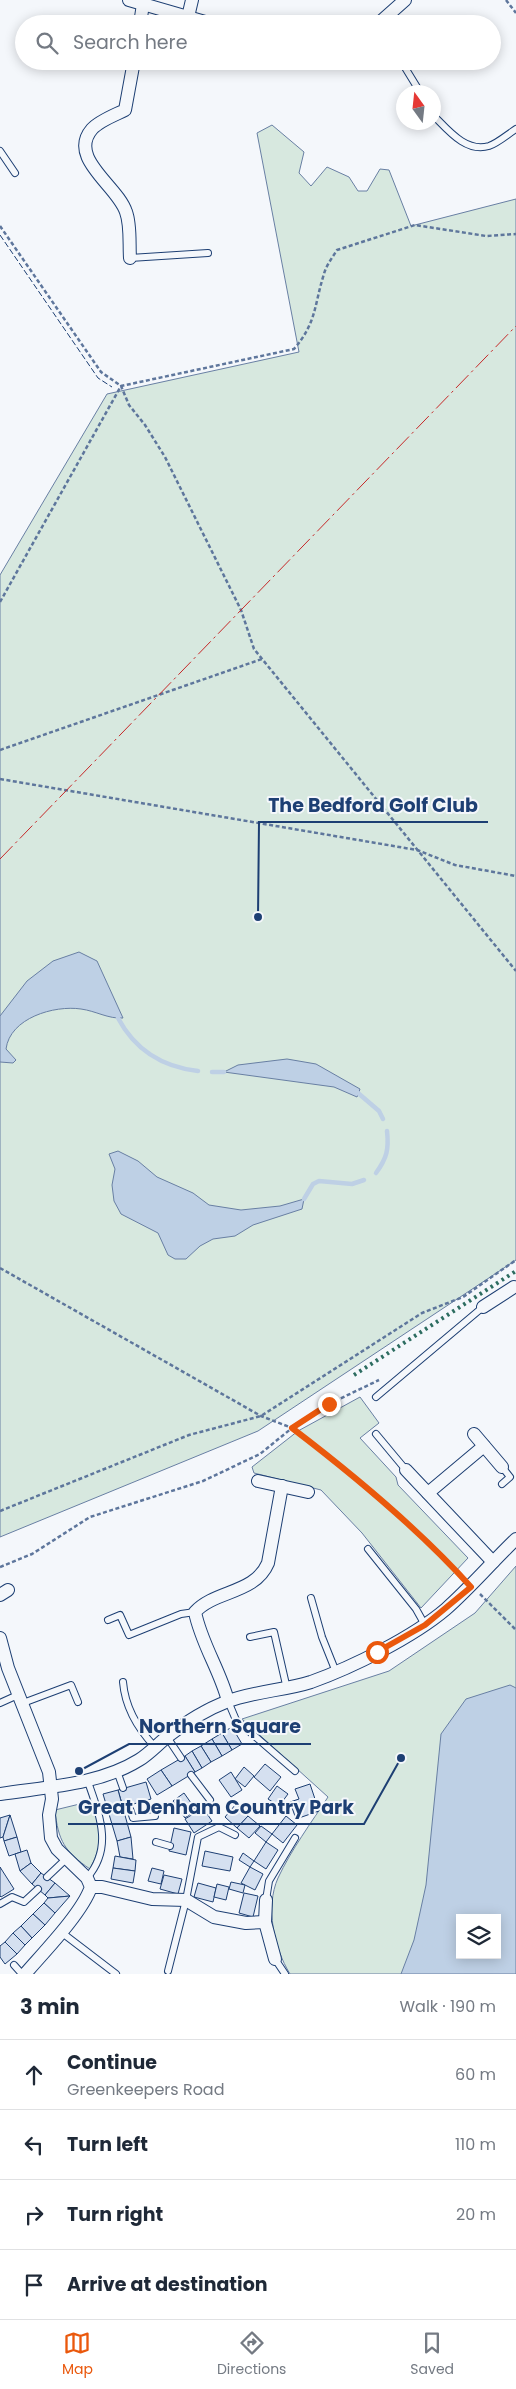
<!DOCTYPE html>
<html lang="en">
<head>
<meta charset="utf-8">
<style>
  :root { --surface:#fff; --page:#f2f2f3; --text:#1f2937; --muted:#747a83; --line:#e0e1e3; --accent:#ea580c }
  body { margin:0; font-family:Poppins,sans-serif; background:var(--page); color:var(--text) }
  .controls { position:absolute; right:15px; bottom:15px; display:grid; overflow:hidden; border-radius:0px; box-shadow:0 2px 12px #0003 }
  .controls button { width:45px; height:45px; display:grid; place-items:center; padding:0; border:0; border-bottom:1px solid var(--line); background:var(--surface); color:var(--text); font:25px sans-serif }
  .compass { position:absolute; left:396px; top:85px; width:45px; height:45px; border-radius:50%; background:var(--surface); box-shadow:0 2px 12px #0003; rotate:345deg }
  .stop { position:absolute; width:15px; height:15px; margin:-11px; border:4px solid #ea580c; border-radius:50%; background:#fff }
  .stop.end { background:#ea580c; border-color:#fff; box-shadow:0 1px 5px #0008 }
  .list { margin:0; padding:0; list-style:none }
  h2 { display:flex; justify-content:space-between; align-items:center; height:65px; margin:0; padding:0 20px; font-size:21px }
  h2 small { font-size:16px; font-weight:400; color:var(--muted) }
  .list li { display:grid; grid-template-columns:32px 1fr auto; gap:15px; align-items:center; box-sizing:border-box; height:70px; padding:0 20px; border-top:1px solid var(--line) }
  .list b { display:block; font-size:19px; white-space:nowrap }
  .list p { margin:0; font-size:16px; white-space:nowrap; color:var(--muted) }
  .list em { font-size:16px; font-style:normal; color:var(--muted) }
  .icon { flex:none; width:28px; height:28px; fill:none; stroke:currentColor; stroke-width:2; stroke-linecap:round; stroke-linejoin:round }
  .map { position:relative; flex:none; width:516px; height:1974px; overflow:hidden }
  .search { position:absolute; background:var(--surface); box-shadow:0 2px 12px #0003; left:15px; right:15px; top:15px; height:55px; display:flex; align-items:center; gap:12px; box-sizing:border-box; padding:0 18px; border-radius:28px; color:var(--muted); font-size:19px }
  .sheet { height:345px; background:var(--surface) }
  nav { display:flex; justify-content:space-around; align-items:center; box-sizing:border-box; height:70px; border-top:1px solid var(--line); background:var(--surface); font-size:14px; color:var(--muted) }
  nav a { display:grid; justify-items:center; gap:2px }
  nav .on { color:var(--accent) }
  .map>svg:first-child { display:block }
</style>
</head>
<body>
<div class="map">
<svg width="516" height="1974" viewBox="0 0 516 1974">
  <rect width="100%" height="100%" fill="#f4f7fb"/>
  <g fill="#d7e8df" stroke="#687fa3" fill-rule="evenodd">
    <polygon points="272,125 304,152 299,173 311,186 327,167 349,177 358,191 367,191 380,169 389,170 411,226 516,199 516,1260 258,1431 0,1537 0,575 107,394 299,352 257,133"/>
    <polygon points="360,1397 379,1423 360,1438 396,1477 398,1485 468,1558 421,1608 362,1533 321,1490 254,1473 252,1467 298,1431"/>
    <path d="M516,1566V1974H290C274,1948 265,1907 278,1878C291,1850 311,1823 328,1797L242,1719L389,1671L475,1613ZM460,1918H497V1955H460Z"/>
    <path d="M92,1801C100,1832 105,1839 90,1869C65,1852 58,1841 55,1810Z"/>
  </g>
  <g fill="#bed0e5" stroke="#687fa3" fill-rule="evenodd">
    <path d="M79,952L97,961L123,1018C108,1019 96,1011 81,1009C54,1005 10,1018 6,1049L16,1060L13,1063L0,1062V1016L27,981L53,961Z"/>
    <polygon points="287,1059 316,1064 360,1089 357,1097 334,1087 224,1072 238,1065"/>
    <polygon points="118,1151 138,1161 157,1177 193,1193 209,1205 241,1210 280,1206 304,1199 302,1209 253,1225 235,1236 213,1239 200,1246 186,1259 175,1259 168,1255 158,1233 121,1214 114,1201 112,1185 115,1169 109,1154"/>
    <path d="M510,1685L516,1688V1974H401L414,1940L426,1885L441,1734L466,1699ZM460,1918H497V1955H460Z"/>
  </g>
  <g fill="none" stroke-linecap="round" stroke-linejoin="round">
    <g stroke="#bed0e5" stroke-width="4.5">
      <path d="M118,1018C135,1050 163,1067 198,1071"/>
      <polyline points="212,1072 224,1072"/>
      <polyline points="358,1093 379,1111 383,1119"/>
      <path d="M376,1173C387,1158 389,1149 387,1131"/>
      <polyline points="304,1199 313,1184 319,1181 352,1184 364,1180"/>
    </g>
  </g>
  <g fill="#d5e0f0" stroke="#1d3f73">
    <polygon points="232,1727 242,1744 232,1750 222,1733"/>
    <polygon points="222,1733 232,1750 222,1756 212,1739"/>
    <polygon points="212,1739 222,1756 211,1762 201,1746"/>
    <polygon points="201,1746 211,1762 202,1768 192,1751"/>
    <polygon points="192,1751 202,1768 195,1772 185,1756"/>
    <polygon points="185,1756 195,1772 172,1786 161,1770"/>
    <polygon points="265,1764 281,1777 270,1791 254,1777"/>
    <polygon points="244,1767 254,1776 245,1787 235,1779"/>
    <polygon points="161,1770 172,1786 157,1795 147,1779"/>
    <polygon points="231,1772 242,1790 231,1797 219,1780"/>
    <polygon points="146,1782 151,1799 123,1807 118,1790"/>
    <polygon points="310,1784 319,1811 296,1819 290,1802 299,1799 295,1789"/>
    <polygon points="277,1786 288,1794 279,1806 268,1799"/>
    <polygon points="118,1790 131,1837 117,1841 103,1794"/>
    <polygon points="184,1793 196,1810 185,1818 173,1801"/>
    <polygon points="236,1804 248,1816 237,1828 225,1817"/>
    <polygon points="203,1808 212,1821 194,1833 185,1819"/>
    <polygon points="10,1815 3,1837 0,1838 0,1818"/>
    <polygon points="10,1815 17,1837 4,1841 3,1837"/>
    <polygon points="248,1816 260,1826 249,1838 237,1828"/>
    <polygon points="286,1816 297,1825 283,1843 272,1834"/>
    <polygon points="261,1826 272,1834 266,1842 255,1833"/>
    <polygon points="174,1828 191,1832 186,1855 169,1851"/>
    <polygon points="17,1837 21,1852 9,1856 4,1841"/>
    <polygon points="131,1837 133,1859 120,1857 117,1841"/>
    <polygon points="266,1842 278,1850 266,1869 254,1861"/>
    <polygon points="27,1850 31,1863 20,1871 15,1854"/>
    <polygon points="205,1851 233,1857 230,1871 202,1866"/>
    <polygon points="243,1853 254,1861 250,1867 239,1860"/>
    <polygon points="115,1856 136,1860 135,1871 113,1868"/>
    <polygon points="31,1863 41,1873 32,1884 20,1871"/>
    <polygon points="0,1867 14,1889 1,1897 0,1896"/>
    <polygon points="250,1867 263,1874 255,1890 241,1883"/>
    <polygon points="113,1868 135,1871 133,1883 111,1879"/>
    <polygon points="152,1868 164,1871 161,1884 148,1881"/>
    <polygon points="41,1873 55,1883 45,1895 32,1884"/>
    <polygon points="164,1875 182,1879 178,1894 160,1889"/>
    <polygon points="231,1882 245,1885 243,1893 229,1889"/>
    <polygon points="55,1883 70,1896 48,1898 45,1895"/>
    <polygon points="198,1883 216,1888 213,1902 194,1897"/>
    <polygon points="217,1884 229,1887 226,1900 214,1897"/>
    <polygon points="244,1893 258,1896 253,1917 239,1913"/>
    <polygon points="70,1896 55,1913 44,1903 48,1898"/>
    <polygon points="44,1903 55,1913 45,1925 33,1914"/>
    <polygon points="33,1914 45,1925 32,1938 21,1926"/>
    <polygon points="21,1926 32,1938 25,1945 13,1933"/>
    <polygon points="13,1933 25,1945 17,1954 5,1942"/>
    <polygon points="5,1942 17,1954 5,1964 0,1957 0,1946"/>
  </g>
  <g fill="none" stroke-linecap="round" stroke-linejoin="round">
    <defs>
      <g id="service">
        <polyline points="401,61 420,92"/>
        <path d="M434,116C448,130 466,153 489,146C498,143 508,134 516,129"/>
        <polyline points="0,151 15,173"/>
        <polyline points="130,258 208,253"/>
        <polyline points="376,1397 483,1307"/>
        <polyline points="376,1434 406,1470"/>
        <polyline points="502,1484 510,1477 502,1467"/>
        <polyline points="368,1549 416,1609 425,1625"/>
        <polyline points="311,1598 322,1637 336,1672"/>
        <polyline points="108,1620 120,1615 129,1635 181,1614 195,1612"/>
        <polyline points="250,1637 274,1632 287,1689"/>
        <path d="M123,1682C125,1706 138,1729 155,1747"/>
        <polyline points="228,1701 236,1720 295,1771"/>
        <polyline points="0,1703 20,1694"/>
        <polyline points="23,1703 71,1685 78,1702"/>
        <polyline points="167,1737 181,1758"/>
        <polyline points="117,1771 123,1788"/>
        <polyline points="191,1775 210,1800"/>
        <polyline points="129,1806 133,1818 155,1816"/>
        <polyline points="156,1842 170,1846"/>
        <polyline points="47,1877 66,1859"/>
        <path d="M87,1878C114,1847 99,1814 87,1779"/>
        <polyline points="266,1900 269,1881 295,1838"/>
        <polyline points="0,1904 12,1897 24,1902 38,1889"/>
        <polyline points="61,1932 116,1974"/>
        <polyline points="275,1959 285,1974"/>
        <polyline points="14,1965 22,1974"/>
        <polyline points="168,1971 186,1900 198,1837 219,1827 235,1835"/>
      </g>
      <g id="minor">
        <polyline points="129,0 212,24"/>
        <polyline points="188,17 192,0"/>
        <polyline points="140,24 143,4"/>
        <polyline points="378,24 405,0"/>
        <path d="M130,258C129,244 131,225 126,212C118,186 67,158 92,129C99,121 115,115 125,110L134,61"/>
        <polyline points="483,1307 514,1287"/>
        <polyline points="474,1434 502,1467"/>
        <polyline points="406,1470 493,1562"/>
        <polyline points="258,1481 308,1492"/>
        <polyline points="428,1493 484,1446"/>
        <polyline points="0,1595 8,1590"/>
        <path d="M0,1638L8,1668L49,1772L52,1799L49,1815L51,1838L57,1849L87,1878L91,1887C82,1913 44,1952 25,1974"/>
        <path d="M228,1701C220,1670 201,1643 195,1612C215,1590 255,1594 268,1563L282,1486"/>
        <path d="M0,1794C45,1787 99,1785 139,1760C149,1754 158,1744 168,1736C185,1723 205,1710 226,1702C253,1691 283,1691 311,1682C353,1667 413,1637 446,1609C471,1587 492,1562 516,1539"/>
        <polyline points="91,1887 102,1887 152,1899 186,1900 214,1917 246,1923 265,1922"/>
        <polyline points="266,1900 265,1922 275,1959"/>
      </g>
    </defs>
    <use href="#service" stroke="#1d3f73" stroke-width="8"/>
    <use href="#minor" stroke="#1d3f73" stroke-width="14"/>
    <g stroke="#5e769c" stroke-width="2.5" stroke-dasharray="4 2.5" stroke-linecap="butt">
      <polyline points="506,0 516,13"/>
      <polyline points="0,226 101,372 121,386 129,405 145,425 165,457 241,610 254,649 516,971"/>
      <path d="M0,602L121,386L294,349C317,322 314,305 324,274C326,266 332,258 337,250L415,225L486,236L516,234"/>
      <polyline points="0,750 262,659"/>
      <polyline points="0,779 417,850 455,865 516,876"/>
      <polyline points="0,1268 261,1416 292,1428 327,1455 421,1536 462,1576"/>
      <polyline points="0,1511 189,1435 261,1416 422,1313 463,1297 516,1260"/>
      <polyline points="0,1567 32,1554 90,1517 203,1481 260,1454 292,1428 329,1404 379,1380"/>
      <polyline points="480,1594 516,1630"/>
    </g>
    <use href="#service" stroke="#f4f7fb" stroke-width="6"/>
    <use href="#minor" stroke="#f4f7fb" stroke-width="12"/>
    <polyline stroke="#2c6c60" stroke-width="4" stroke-dasharray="2.5 4" stroke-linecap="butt" points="354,1375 516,1271"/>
    <polyline stroke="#1d3f73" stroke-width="1" stroke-dasharray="6 2.5" stroke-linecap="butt" points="0,235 98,378 112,387"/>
    <polyline stroke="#c62828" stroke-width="1" stroke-dasharray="18 4 2.5 4" stroke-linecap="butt" points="0,859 516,326"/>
  </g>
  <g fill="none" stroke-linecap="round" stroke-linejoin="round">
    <path stroke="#ea580c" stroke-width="6" d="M329,1404L292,1428C355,1476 418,1528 471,1587L425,1625L377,1652"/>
  </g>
  <path fill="none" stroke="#1d3f73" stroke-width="2" d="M258 917L259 822H488M79 1771L129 1744H311M401 1758L364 1824H68"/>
  <g fill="#1d3f73" stroke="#f4f7fb" stroke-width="2">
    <circle cx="258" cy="917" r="5"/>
    <circle cx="79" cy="1771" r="5"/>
    <circle cx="401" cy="1758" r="5"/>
  </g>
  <g font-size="19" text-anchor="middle" font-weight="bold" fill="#1d3f73" stroke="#f4f7fb" stroke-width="4" stroke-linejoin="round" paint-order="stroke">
    <text x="373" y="812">The Bedford Golf Club</text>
    <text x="220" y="1733">Northern Square</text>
    <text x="216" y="1814">Great Denham Country Park</text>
  </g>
</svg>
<div class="controls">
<button><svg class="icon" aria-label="layers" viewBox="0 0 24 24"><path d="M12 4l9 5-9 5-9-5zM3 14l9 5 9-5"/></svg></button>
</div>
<svg class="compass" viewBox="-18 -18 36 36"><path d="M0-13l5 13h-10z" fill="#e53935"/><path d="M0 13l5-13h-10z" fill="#747a83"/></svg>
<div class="stop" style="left:377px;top:1652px"></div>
<div class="stop end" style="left:329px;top:1404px"></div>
<div class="search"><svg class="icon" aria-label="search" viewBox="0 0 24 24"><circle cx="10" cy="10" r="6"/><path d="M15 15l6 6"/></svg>Search here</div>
</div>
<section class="sheet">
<h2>3 min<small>Walk · 190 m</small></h2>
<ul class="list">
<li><svg class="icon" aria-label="ahead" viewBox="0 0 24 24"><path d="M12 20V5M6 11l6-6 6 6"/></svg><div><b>Continue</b><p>Greenkeepers Road</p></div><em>60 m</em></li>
<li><svg class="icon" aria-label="left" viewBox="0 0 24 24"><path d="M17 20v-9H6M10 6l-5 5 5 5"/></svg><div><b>Turn left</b></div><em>110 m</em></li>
<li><svg class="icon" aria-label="right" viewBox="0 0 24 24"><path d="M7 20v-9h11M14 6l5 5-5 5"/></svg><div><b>Turn right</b></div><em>20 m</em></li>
<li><svg class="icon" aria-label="arrive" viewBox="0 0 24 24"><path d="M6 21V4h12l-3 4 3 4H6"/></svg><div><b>Arrive at destination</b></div></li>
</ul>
</section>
<nav>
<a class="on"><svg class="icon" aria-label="map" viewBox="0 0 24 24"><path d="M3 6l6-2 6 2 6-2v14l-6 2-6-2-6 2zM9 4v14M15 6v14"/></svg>Map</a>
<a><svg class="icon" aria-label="directions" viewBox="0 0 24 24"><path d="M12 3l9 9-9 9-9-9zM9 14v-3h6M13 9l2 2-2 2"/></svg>Directions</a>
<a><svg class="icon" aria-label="saved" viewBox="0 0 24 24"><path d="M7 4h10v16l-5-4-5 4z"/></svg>Saved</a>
</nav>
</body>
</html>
